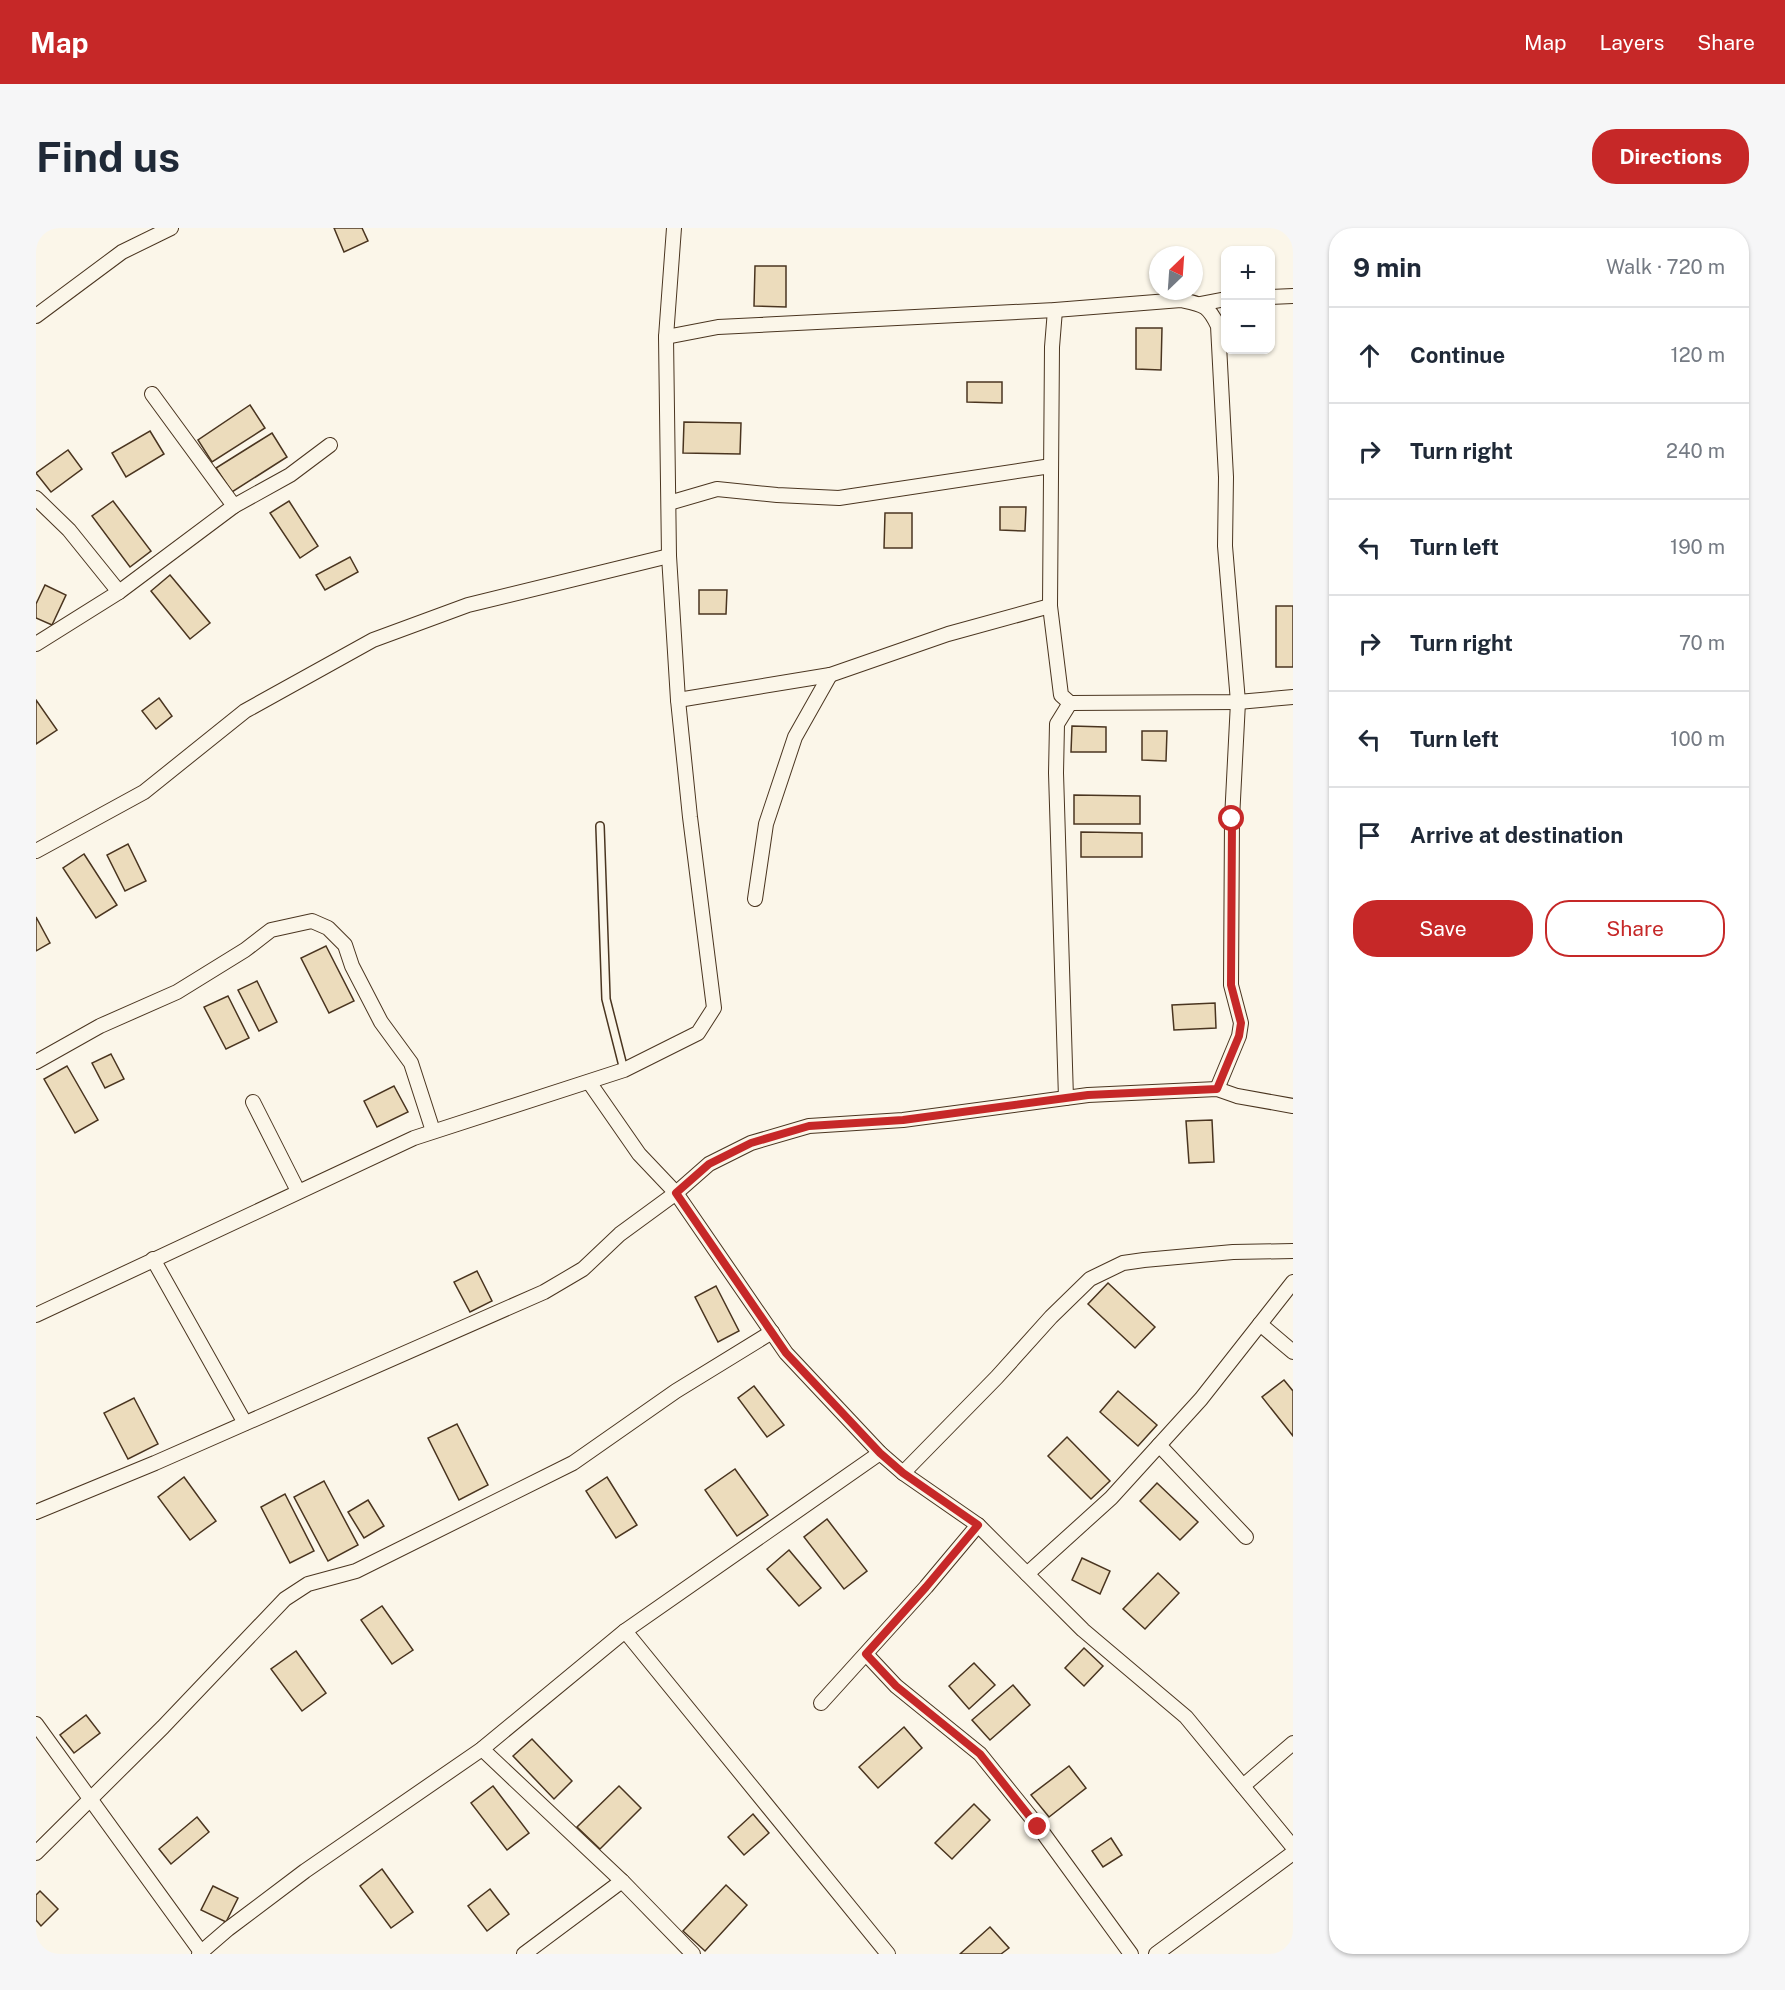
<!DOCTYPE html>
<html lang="en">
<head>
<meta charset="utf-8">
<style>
  :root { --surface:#fff; --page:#f6f6f7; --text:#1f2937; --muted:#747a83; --line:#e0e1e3; --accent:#c62828 }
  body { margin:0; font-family:"Public Sans",sans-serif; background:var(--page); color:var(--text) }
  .controls { position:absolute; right:18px; top:18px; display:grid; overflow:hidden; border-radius:12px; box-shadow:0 2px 4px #0004 }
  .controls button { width:54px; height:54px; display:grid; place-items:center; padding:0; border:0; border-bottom:2px solid var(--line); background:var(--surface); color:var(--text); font:30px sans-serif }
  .compass { position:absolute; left:1113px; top:18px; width:54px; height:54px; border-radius:50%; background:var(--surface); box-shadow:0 2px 4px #0004; rotate:25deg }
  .stop { position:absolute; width:18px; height:18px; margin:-14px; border:4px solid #c62828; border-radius:50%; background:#fff }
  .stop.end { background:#c62828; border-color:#fff; box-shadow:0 2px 6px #0008 }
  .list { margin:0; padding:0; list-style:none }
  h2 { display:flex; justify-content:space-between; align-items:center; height:78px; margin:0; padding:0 24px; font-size:26px }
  h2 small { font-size:20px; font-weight:400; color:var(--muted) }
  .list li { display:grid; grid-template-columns:39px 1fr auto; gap:18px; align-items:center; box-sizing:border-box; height:96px; padding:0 24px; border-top:2px solid var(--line) }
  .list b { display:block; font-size:22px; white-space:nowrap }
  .list em { font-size:20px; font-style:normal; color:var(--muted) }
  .actions { display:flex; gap:12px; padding:18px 24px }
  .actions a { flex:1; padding:14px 0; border:2px solid var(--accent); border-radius:24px; text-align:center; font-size:21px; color:var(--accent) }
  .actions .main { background:var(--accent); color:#fff }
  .icon { flex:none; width:33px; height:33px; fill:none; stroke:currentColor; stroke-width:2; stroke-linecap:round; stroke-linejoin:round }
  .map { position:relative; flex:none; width:1257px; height:1726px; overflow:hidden; border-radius:24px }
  header { display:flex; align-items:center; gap:36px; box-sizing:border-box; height:84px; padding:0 30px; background:var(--accent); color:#fff }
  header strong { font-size:28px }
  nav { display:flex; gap:33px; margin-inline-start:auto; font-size:21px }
  .intro { display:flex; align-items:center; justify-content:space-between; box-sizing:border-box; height:144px; padding:0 36px }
  h1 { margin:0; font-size:42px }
  .button { padding:15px 27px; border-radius:24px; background:var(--accent); color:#fff; font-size:21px; font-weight:700 }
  main { display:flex; gap:36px; padding:0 36px }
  aside { flex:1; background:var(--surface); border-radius:24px; box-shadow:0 2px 4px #0004 }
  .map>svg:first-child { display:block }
</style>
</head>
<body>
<header>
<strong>Map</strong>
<nav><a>Map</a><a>Layers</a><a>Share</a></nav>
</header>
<div class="intro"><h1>Find us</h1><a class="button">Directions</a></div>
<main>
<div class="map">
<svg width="1257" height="1726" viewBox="0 0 1257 1726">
  <rect width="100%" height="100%" fill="#fbf6e9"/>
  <g fill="#ecdcbc" stroke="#4a3520" stroke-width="1.5">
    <polygon points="298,0 326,0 332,13 308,24"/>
    <polygon points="719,38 750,38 750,79 718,78"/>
    <polygon points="1100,100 1126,100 1125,142 1100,141"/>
    <polygon points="931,154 966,154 966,175 931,174"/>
    <polygon points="214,177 229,200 176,234 162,212"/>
    <polygon points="648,194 705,195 704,226 647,225"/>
    <polygon points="114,203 128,226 90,249 76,225"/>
    <polygon points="236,205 251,229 196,264 180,240"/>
    <polygon points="32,222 46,241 15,264 0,245"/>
    <polygon points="77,273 115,323 94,339 56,288"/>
    <polygon points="253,273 282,318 264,330 234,285"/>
    <polygon points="964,279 990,279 989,303 964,302"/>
    <polygon points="849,285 876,285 876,320 848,320"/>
    <polygon points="314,329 322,344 289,362 280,347"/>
    <polygon points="134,347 174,395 154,411 115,363"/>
    <polygon points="9,357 30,367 16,397 0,390 0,376"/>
    <polygon points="663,362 691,362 690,386 663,386"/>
    <rect x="1240" y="378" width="17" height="61"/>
    <polygon points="123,470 136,488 120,501 106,483"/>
    <polygon points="0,472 21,502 0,516"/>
    <polygon points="1036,498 1070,499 1070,524 1035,524"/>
    <polygon points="1106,503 1131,503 1130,533 1106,532"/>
    <polygon points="1038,567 1104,568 1104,596 1038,596"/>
    <polygon points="1045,604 1106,605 1106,629 1045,629"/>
    <polygon points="92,616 110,653 89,663 71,627"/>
    <polygon points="48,626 81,677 60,690 27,640"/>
    <polygon points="0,689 14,715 0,723"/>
    <polygon points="290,718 318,773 293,785 265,730"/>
    <polygon points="221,753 241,794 223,803 202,762"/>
    <polygon points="192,768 213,810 190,821 168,779"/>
    <polygon points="1179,775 1180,800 1138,802 1136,777"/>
    <polygon points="75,826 88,851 69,860 56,835"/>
    <polygon points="31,838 62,892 39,905 8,851"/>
    <polygon points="358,858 372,884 341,899 328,873"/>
    <polygon points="1176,892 1178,934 1153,935 1150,893"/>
    <polygon points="441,1043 456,1073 434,1084 418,1054"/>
    <polygon points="1072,1055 1119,1099 1099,1120 1052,1076"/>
    <polygon points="680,1058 703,1103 682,1114 659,1069"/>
    <polygon points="1248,1152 1257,1163 1257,1208 1226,1169"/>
    <polygon points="718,1158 748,1197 731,1209 702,1170"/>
    <polygon points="1082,1163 1121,1197 1102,1218 1064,1184"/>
    <polygon points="98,1170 122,1216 92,1231 68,1185"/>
    <polygon points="421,1196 452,1257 423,1272 392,1210"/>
    <polygon points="1031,1209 1074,1253 1055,1271 1012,1228"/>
    <polygon points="699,1241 732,1287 701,1308 669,1262"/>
    <polygon points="148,1249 180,1293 154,1312 122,1269"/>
    <polygon points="571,1249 601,1297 580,1310 550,1263"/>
    <polygon points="288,1253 322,1317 292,1333 258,1269"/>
    <polygon points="1121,1255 1162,1294 1144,1312 1104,1273"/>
    <polygon points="249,1266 278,1323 254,1335 225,1279"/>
    <polygon points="332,1272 348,1298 328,1310 312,1284"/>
    <polygon points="791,1291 831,1343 808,1361 768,1309"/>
    <polygon points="753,1322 785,1360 763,1378 731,1341"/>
    <polygon points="1046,1330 1074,1343 1064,1366 1036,1352"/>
    <polygon points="1122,1345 1143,1365 1109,1401 1087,1381"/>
    <polygon points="346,1378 377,1422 356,1436 325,1392"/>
    <polygon points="1048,1420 1067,1438 1048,1458 1029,1440"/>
    <polygon points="260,1423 290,1465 266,1483 235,1441"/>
    <polygon points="938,1435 959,1457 933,1481 913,1458"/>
    <polygon points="977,1457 994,1477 954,1512 936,1492"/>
    <polygon points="50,1487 64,1505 38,1525 24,1507"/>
    <polygon points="868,1499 886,1520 842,1560 823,1539"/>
    <polygon points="496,1511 536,1553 518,1571 477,1528"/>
    <polygon points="1033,1538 1050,1560 1013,1589 995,1567"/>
    <polygon points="457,1558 493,1605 471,1622 435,1575"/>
    <polygon points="583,1558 605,1580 564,1621 541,1599"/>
    <polygon points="938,1576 954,1592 916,1631 899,1615"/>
    <polygon points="717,1586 733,1605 708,1627 692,1609"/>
    <polygon points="161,1589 173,1604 135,1636 123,1621"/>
    <polygon points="1075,1610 1086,1627 1067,1639 1056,1623"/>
    <polygon points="346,1641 377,1684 355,1700 324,1658"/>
    <polygon points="690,1657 711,1677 669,1723 647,1703"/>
    <polygon points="177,1658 202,1670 190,1694 165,1682"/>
    <polygon points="454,1661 473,1686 451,1703 432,1678"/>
    <polygon points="4,1663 22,1681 5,1698 0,1692 0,1667"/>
    <polygon points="954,1699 973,1720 965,1726 924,1726"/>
  </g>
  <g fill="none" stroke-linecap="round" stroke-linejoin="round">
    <defs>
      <polyline id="service" points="564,598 570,771 588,842"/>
      <g id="minor">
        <polyline points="1234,69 1257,68"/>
        <polyline points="1164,76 1190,71"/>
        <polyline points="1019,82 1016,119 1014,378 1025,467 1034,475 1202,474 1257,469"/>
        <polyline points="0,88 86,24 135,0"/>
        <path d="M630,109L682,99L1019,82L1145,72C1168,77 1172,77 1182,98L1190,249L1189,318L1202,474L1196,591L1195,757L1205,795L1203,808L1181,861"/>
        <polyline points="116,166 198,278"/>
        <polyline points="0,270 33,302 83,364"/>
        <polyline points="633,275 681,261 741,267 803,270 1015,238"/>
        <polyline points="0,416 83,364 198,278 254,247 294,217"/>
        <polyline points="642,472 794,447 912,406 1014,378"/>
        <polyline points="0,623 108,564 209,483 337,412 432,377 633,328"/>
        <polyline points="719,671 730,596 759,509 794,447"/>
        <polyline points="0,834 64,798 141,764 209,722 235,702 276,693 292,700 309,717 316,738 345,794 375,835 397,903"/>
        <polyline points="553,854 603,926 640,965 750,1125 844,1225 867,1245 942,1297 1047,1402 1150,1489 1257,1619"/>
        <polyline points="1030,870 1020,545 1021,496 1034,475"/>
        <polyline points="217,874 262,963"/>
        <polyline points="117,1031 209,1195"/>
        <polyline points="0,1087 378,910 588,842 662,805 678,780 654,589 642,472 633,328 630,109 638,0"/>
        <polyline points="1224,1096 1257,1124"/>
        <polyline points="1123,1217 1210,1309"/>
        <polyline points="867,1245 961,1149 1015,1089 1054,1051 1087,1035 1108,1032 1197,1024 1257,1023"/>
        <polyline points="0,1284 119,1235 508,1064 547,1041 584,1006 640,965 673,936 715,915 773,898 867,892 1052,867 1181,861 1201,868 1257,878"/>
        <polyline points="991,1346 1075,1270 1165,1171 1257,1054"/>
        <polyline points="589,1403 852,1726"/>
        <polyline points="830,1426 860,1458 944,1526 1002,1598 1095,1726"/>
        <polyline points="785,1475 890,1359 942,1297"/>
        <polyline points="0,1496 165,1724"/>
        <polyline points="446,1521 586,1653 657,1726"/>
        <polyline points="1207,1558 1257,1515"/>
        <polyline points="0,1625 127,1499 249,1371 272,1356 320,1343 537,1235 640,1163 736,1104"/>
        <polyline points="163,1726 192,1701 269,1643 446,1521 589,1403 844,1225"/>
        <polyline points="488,1726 586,1653"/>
        <polyline points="1120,1726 1257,1625"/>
      </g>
    </defs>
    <use href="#service" stroke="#4a3520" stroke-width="10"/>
    <use href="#minor" stroke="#4a3520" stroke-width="16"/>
    <use href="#service" stroke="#fbf6e9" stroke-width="7"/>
    <use href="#minor" stroke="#fbf6e9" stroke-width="14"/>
  </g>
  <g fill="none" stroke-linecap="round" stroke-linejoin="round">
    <polyline stroke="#c62828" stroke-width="8" points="1002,1599 944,1526 860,1458 830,1426 890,1359 942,1297 867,1245 844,1225 750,1125 640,965 673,936 715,915 773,898 867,892 1052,867 1181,861 1203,808 1205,795 1195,757 1196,591"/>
  </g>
</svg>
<div class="controls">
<button>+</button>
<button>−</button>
</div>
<svg class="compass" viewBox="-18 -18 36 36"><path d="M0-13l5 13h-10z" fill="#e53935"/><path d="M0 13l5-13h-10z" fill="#747a83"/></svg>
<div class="stop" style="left:1196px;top:591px"></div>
<div class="stop end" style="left:1002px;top:1599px"></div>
</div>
<aside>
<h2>9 min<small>Walk · 720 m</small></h2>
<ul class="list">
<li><svg class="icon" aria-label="ahead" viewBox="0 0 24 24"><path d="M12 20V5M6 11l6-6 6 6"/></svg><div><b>Continue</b></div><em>120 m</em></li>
<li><svg class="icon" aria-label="right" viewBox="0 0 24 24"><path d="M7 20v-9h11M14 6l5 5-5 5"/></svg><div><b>Turn right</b></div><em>240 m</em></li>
<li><svg class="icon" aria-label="left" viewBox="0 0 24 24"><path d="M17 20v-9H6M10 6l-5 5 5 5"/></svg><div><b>Turn left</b></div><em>190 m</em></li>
<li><svg class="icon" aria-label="right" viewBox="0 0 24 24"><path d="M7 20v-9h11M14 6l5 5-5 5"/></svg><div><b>Turn right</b></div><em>70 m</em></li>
<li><svg class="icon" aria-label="left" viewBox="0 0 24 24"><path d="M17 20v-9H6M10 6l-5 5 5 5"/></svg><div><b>Turn left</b></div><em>100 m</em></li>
<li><svg class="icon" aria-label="arrive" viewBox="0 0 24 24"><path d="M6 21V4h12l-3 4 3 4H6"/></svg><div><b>Arrive at destination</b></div></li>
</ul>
<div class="actions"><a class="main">Save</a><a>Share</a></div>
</aside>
</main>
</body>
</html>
